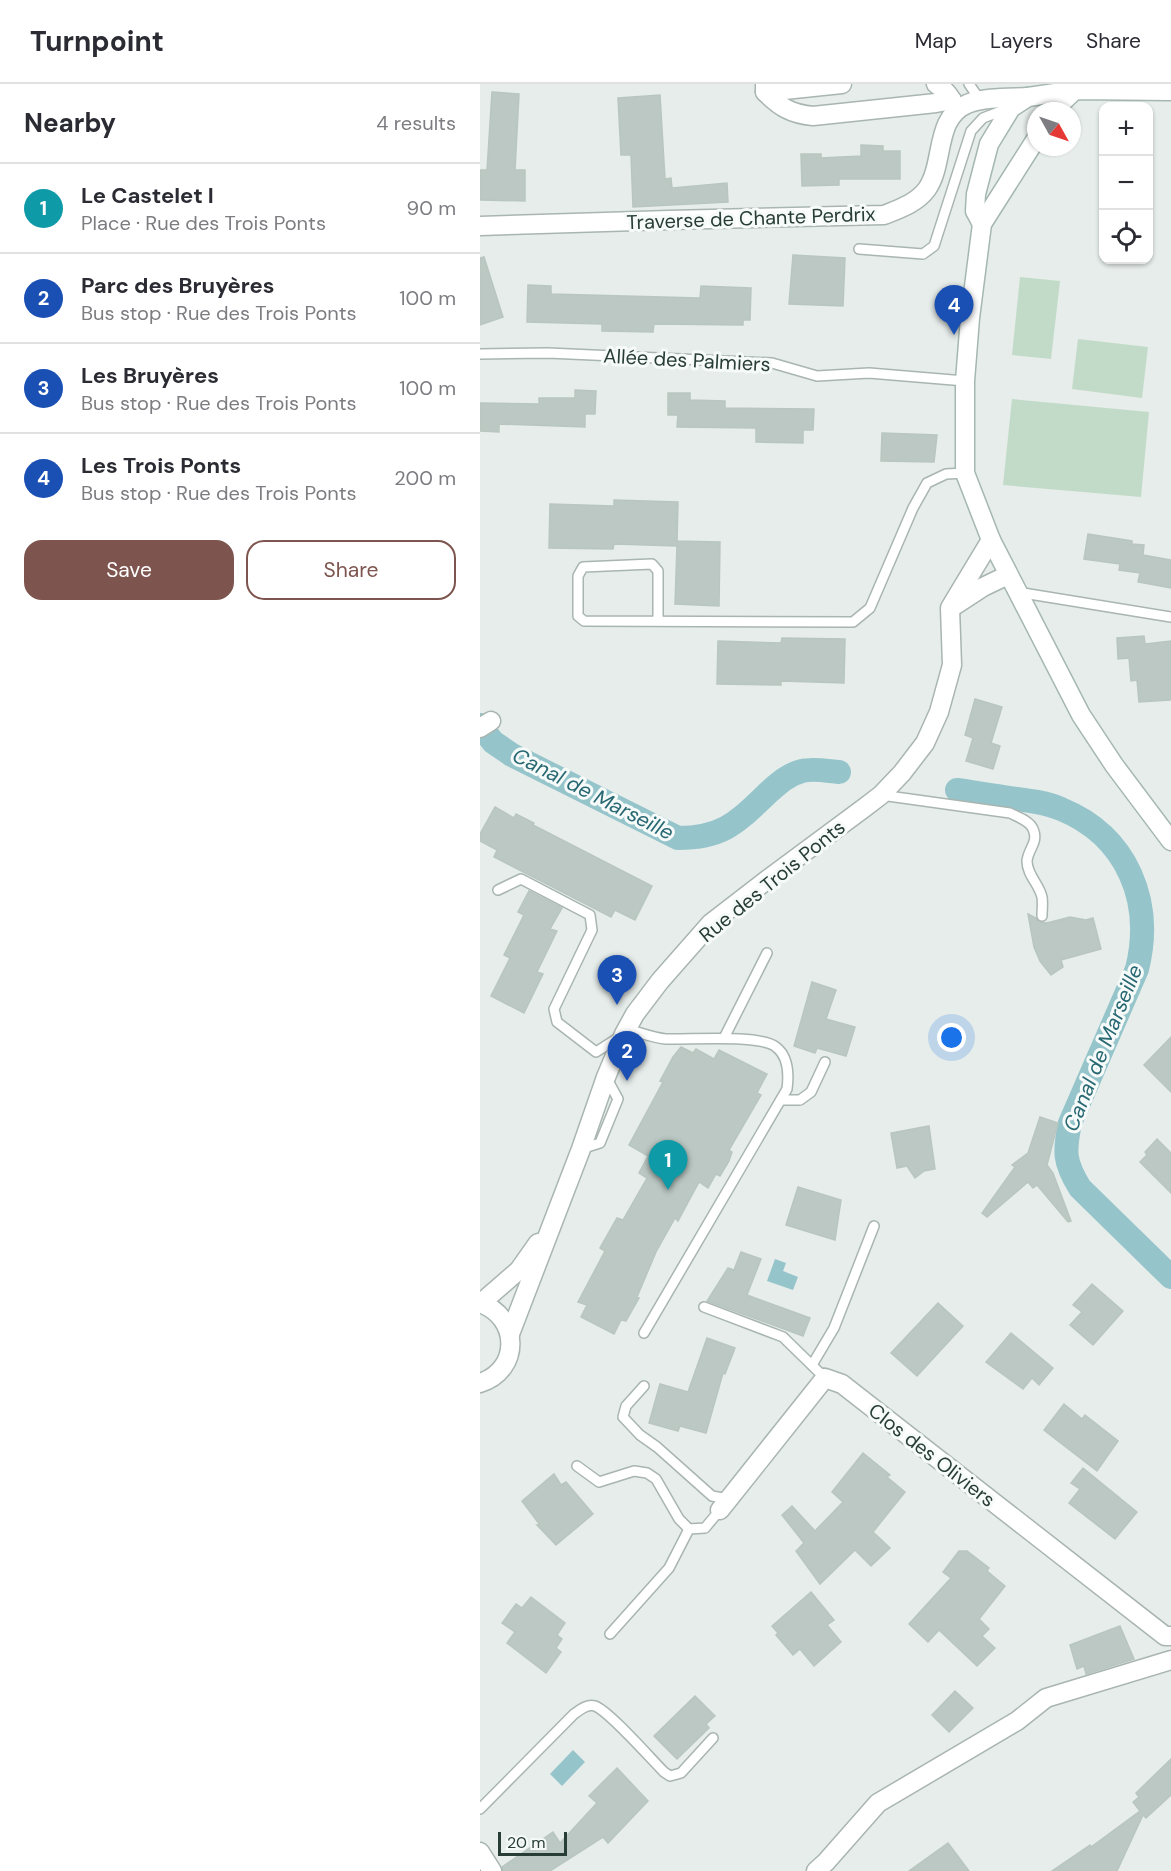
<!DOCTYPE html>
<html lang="en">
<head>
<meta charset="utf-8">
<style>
  :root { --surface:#fff; --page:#f7f7f7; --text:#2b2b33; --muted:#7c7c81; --line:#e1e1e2; --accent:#7d554e }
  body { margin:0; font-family:"DM Sans",sans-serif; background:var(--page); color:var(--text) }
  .controls { position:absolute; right:18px; top:18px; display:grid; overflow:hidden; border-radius:12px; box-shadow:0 2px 4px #0004 }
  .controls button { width:54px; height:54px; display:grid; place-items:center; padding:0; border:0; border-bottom:2px solid var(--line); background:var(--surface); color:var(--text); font:30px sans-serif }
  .compass { position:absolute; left:547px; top:18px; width:54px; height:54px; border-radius:50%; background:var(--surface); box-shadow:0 2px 4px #0004; rotate:130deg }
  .scale { position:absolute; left:18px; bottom:15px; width:69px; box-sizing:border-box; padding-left:6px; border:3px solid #273d36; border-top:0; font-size:16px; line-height:21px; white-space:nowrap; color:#273d36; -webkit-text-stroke:4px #f6faf8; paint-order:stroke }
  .you { position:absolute; left:472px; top:954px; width:21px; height:21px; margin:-15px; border:4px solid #fff; border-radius:50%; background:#1a73e8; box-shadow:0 0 0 9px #1a73e833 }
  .badge { display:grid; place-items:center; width:39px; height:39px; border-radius:50%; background:var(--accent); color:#fff; font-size:20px; font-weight:700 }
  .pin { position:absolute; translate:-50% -50px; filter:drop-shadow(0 2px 3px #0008) }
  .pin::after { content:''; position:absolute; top:32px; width:21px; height:18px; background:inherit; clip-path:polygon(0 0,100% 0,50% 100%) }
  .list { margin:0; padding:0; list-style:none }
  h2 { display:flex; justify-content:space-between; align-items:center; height:78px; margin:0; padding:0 24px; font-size:26px }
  h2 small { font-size:20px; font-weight:400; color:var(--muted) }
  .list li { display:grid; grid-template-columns:39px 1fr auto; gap:18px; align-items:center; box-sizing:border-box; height:90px; padding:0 24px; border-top:2px solid var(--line) }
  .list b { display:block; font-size:22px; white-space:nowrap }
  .list p { margin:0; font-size:20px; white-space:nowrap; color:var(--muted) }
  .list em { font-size:20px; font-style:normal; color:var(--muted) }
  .actions { display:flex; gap:12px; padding:18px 24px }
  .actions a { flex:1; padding:14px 0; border:2px solid var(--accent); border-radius:18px; text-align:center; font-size:21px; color:var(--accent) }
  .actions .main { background:var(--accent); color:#fff }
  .icon { flex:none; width:33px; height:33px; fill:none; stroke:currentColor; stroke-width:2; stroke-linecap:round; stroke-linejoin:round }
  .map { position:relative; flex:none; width:691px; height:1787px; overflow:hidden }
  header { display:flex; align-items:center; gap:36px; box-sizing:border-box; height:84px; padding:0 30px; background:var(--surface); border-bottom:2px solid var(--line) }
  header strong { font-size:28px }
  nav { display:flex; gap:33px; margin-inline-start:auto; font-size:21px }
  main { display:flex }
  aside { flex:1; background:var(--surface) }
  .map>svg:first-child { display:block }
</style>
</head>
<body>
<header>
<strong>Turnpoint</strong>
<nav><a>Map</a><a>Layers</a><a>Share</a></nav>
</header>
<main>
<aside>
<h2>Nearby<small>4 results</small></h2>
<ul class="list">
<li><span class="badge" style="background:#0f9aa8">1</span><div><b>Le Castelet I</b><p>Place · Rue des Trois Ponts</p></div><em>90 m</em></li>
<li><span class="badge" style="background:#1a4fb4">2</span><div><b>Parc des Bruyères</b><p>Bus stop · Rue des Trois Ponts</p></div><em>100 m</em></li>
<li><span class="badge" style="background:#1a4fb4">3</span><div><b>Les Bruyères</b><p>Bus stop · Rue des Trois Ponts</p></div><em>100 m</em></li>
<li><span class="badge" style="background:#1a4fb4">4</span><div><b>Les Trois Ponts</b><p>Bus stop · Rue des Trois Ponts</p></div><em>200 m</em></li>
</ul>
<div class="actions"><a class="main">Save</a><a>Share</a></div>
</aside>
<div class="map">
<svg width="691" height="1787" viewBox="0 0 691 1787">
  <rect width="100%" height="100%" fill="#e6edea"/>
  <g fill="#c2dbc8">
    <polygon points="540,193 580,197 571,275 532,271"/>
    <polygon points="598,255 668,263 662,314 592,305"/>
    <polygon points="532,315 669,328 661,413 523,401"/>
  </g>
  <g fill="#95c4cb">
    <polygon points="295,1175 306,1179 303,1187 318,1193 313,1206 287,1197"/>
    <polygon points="93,1666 105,1678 82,1702 70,1690"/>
  </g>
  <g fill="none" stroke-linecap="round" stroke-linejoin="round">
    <g stroke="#95c4cb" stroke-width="24">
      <path d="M0,641L13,658L32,671L198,754C245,754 258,737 290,707C299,699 309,690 322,687C333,684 347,687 359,688"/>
      <path d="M477,706C492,708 507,711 523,713C542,716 563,717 581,725C647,752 674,817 657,885L590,1039C584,1068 584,1078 600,1104L691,1193"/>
    </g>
  </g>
  <g fill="#bbc8c3" stroke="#b9c6c0" stroke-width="1.5">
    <polygon points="12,8 39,10 35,86 45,86 45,117 0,116 0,86 7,86"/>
    <polygon points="180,11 185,95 191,94 192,104 247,99 248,118 153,123 151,71 141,71 138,14"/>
    <polygon points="381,61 403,62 403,67 420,67 420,95 359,95 359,101 322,102 321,70 341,70 341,74 381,72"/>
    <polygon points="313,171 365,174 363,222 309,220"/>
    <polygon points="4,173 23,233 0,241 0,174"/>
    <polygon points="48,201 71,202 71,210 220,214 221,202 271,204 270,236 263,236 263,241 174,240 173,248 122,247 122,240 47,238"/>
    <polygon points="95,306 116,307 115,330 105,330 105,343 19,340 19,348 0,347 0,319 59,320 59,314 95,314"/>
    <polygon points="188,309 210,309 210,316 245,317 245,324 334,325 333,346 323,346 323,359 276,358 276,344 197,343 198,331 188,331"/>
    <polygon points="402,349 457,351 454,378 401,377"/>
    <polygon points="134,416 198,418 197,457 240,458 239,522 195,520 197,462 134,460 133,465 69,464 70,420 134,422"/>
    <polygon points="608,450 652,457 652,460 664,461 663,471 691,476 691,504 658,498 660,489 639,486 640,480 604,475"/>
    <polygon points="664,552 665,560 691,557 691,616 659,618 657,596 651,597 649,574 638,575 637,554"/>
    <polygon points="302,554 365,555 364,599 301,597 301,601 237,600 238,557 301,559"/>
    <polygon points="495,615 522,623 511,659 520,662 513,685 486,677 493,654 485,651"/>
    <polygon points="15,723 34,734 36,730 54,739 53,741 172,802 155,836 135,826 131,833 14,773 17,766 0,757 0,750"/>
    <polygon points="49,807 82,824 70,845 77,847 57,888 63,890 44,929 11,912 30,874 24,871 44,831 38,828"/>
    <polygon points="548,830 556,834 559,838 567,839 590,833 606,836 613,834 621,865 581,876 583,883 571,891 560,877 554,863"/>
    <polygon points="332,898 356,906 346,935 375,943 366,972 337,964 335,969 314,962"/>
    <polygon points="691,953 691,1008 664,981"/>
    <polygon points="201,963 213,969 216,965 234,975 239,966 287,990 277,1009 281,1011 249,1066 252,1068 249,1077 240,1092 236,1090 228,1104 219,1098 198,1137 195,1134 176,1168 157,1213 159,1214 146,1237 141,1236 134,1250 101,1233 107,1221 98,1218 125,1167 120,1164 137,1134 143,1136 167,1094 159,1089 168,1072 149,1061 183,998 180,997 193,973"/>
    <polygon points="560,1033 578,1039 567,1081 573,1089 591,1137 588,1138 557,1101 553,1104 548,1098 507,1133 502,1129 535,1083 532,1081 548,1069"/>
    <polygon points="449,1042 455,1085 444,1087 435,1094 427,1082 417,1084 411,1049"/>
    <polygon points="677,1055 691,1069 691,1109 660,1078 667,1071 665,1068"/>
    <polygon points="318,1103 361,1116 355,1156 306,1141"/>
    <polygon points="261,1168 281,1175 267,1211 330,1234 323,1252 227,1217 248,1184 254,1186"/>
    <polygon points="612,1200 643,1227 613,1261 590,1241 602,1228 593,1221"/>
    <polygon points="458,1219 483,1242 437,1292 411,1269"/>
    <polygon points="531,1249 573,1284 559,1301 552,1294 543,1305 506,1278"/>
    <polygon points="227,1254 255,1264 245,1290 243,1289 226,1349 200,1342 198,1347 169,1339 180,1300 208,1308"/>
    <polygon points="584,1320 602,1335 605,1331 638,1357 617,1387 564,1346"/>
    <polygon points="383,1369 410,1391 407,1393 425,1408 393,1448 410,1464 391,1482 375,1466 340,1500 316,1467 324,1459 302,1431 312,1422 335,1447 363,1418 352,1408"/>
    <polygon points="603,1384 657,1428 635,1455 589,1419 600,1405 591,1399"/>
    <polygon points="74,1390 81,1401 86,1398 113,1430 76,1461 57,1441 60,1441 42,1417"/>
    <polygon points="479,1467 487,1467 509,1484 507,1487 525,1502 499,1535 509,1545 502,1552 515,1564 497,1582 459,1546 448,1558 429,1540 471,1494 463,1488"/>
    <polygon points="331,1508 354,1536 347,1541 361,1558 334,1582 320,1565 313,1571 296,1551 298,1549 292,1542"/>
    <polygon points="51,1513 85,1539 77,1551 82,1555 76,1564 81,1568 66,1589 27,1559 35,1548 22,1539 36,1520 42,1524"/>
    <polygon points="640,1542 654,1575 606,1590 604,1582 597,1585 590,1561"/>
    <polygon points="475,1607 493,1624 469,1648 452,1631"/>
    <polygon points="215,1612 235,1632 226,1640 229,1644 197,1675 174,1652"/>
    <polygon points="691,1675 691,1711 666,1734 663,1731 637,1787 572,1787 610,1761 611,1763 660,1727 653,1718 659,1713 656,1709"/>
    <polygon points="137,1684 168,1717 128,1759 123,1753 70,1787 23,1787 22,1783 73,1748 80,1759 117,1719 109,1712"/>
    <polygon points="468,1759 489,1787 429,1787"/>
  </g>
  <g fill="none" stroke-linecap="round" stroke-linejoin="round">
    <defs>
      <g id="lane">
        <polyline points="489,0 500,16"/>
        <polyline points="379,165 443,170 454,162 491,47 503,34 529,24"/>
        <polyline points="0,270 68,269 292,279 337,292 389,289 485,297"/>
        <polyline points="537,508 691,533"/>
        <polyline points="178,536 178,487 172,480 103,483 98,492 98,532 104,537 373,538 390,524 433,424 447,399 466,390 485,389"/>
        <path d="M401,711L530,729C538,733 550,737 553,745C559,758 548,765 547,777C547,791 559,800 562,813C563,819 562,826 562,832"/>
        <polyline points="18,806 41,795 110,831 112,846 74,925 77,938 116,968 141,952"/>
        <path d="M146,945C159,948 173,954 186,955C209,956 280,950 296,963C309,973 309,990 307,1005L164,1249"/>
        <polyline points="244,954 287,869"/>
        <polyline points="301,1016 320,1016 331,1008 345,978"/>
        <polyline points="101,1065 120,1059 138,1015 127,995"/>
        <polyline points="224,1223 303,1253 345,1294"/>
        <polyline points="332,1281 354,1244 394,1142"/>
        <polyline points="164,1302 146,1322 143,1333 160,1351 177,1363 232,1412 248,1415"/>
        <polyline points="97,1382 119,1398 154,1387 167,1389 176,1395 199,1435 209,1445 225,1444 240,1426"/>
        <polyline points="130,1550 189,1484 209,1445"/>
        <path d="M0,1725L94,1630C101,1625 107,1620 115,1622C129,1627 171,1675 184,1688L190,1692L201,1689L233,1654"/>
      </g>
      <g id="street">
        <path d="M285,0V8C300,23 311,30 333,32L456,19L472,16"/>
        <path d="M456,0C467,7 472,14 475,26"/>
        <polyline points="285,8 362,0"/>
        <path d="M0,142L189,136L404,131C419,125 437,119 447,105C465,79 454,34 487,20C505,13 528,14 548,13"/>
        <polyline points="474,522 503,503 528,491"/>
        <polyline points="0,644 11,637"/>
        <path d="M0,1219C40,1233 41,1286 0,1299"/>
        <polyline points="1,1219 39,1186 58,1159"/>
        <polyline points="30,1250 101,1065 126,993 144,950 155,930 180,897 231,839 288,795 384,724 401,711 422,689 445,659 459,628 472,581 470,524 511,456"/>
        <polyline points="240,1426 345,1294 362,1300 685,1552 691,1552"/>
        <polyline points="0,1768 12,1787"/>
        <polyline points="336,1787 346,1778 398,1719 537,1637 566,1614 691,1576"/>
      </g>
      <g id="secondary">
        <polyline points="573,27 595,6"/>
        <polyline points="556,55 502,140 490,234 485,297 485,389 511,456 601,631 634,681 691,757"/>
        <polyline points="502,140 495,127 496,110 509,60 531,24 548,13 595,6 691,7"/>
      </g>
    </defs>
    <use href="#lane" stroke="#a9b5b0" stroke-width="12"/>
    <use href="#street" stroke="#a9b5b0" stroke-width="21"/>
    <use href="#secondary" stroke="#a5b7b1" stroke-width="21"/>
    <use href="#lane" stroke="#fff" stroke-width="9"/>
    <use href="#street" stroke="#fff" stroke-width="18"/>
    <use href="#secondary" stroke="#fff" stroke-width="18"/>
  </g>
  <g text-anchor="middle" stroke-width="6" stroke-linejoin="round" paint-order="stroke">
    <g font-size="20" fill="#273d36" stroke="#f6faf8">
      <text transform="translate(271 134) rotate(-2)" y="7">Traverse de Chante Perdrix</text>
      <text transform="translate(207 276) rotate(3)" y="7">Allée des Palmiers</text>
      <text transform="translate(292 797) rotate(-39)" y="7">Rue des Trois Ponts</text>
      <text transform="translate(452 1371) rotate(38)" y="7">Clos des Oliviers</text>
    </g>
    <g font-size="21" font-style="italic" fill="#276873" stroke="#f6faf8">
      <text transform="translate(113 710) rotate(27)" y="7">Canal de Marseille</text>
      <text transform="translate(623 964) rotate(-68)" y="7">Canal de Marseille</text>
    </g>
  </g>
</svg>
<div class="controls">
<button>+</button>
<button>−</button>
<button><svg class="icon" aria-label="locate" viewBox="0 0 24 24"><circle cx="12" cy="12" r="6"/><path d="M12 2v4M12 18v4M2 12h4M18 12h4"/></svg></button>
</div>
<svg class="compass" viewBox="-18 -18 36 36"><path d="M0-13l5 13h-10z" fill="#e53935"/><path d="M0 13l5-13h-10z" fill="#7c7c81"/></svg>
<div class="scale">20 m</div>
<div class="you"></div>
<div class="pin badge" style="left:188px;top:1106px;background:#0f9aa8">1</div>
<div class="pin badge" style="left:147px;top:997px;background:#1a4fb4">2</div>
<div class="pin badge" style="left:137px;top:921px;background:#1a4fb4">3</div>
<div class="pin badge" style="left:474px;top:251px;background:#1a4fb4">4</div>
</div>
</main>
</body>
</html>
